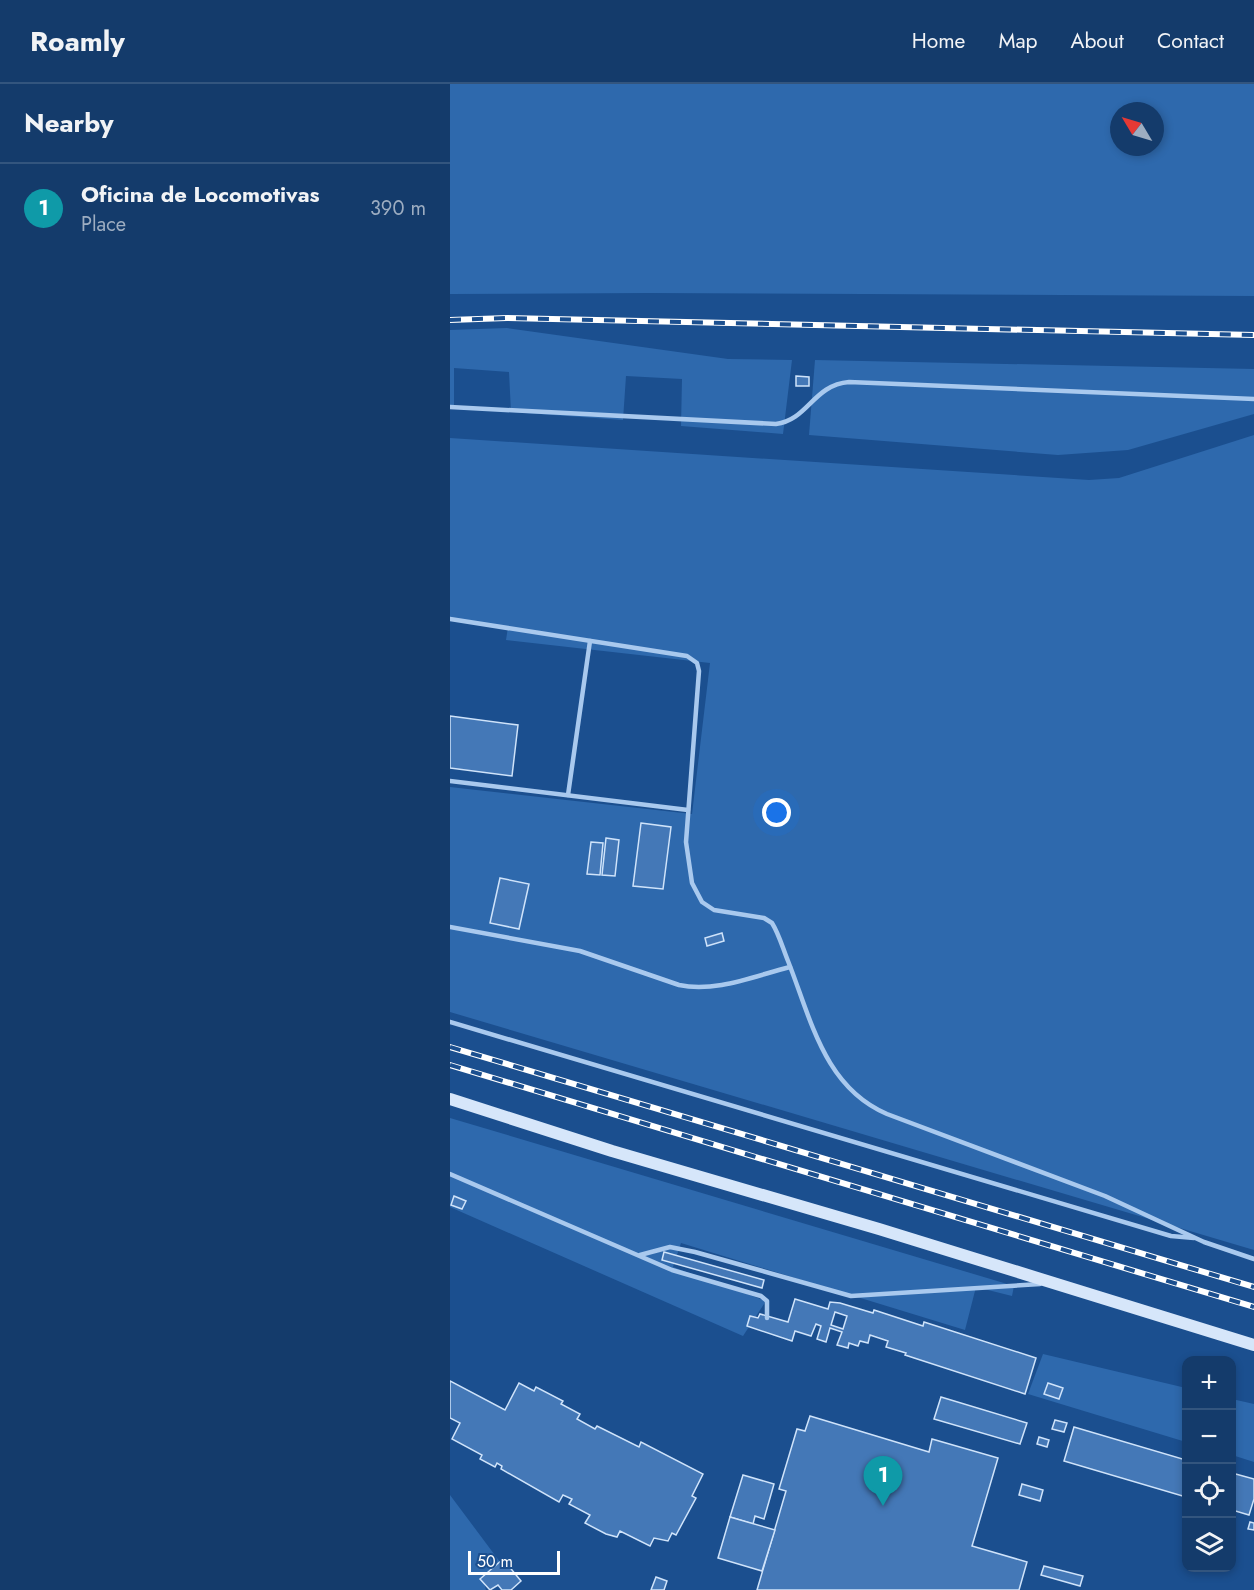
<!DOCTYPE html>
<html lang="en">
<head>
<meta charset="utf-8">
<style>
  :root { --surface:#143b6b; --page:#214673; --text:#f1f3f6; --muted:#9dadc1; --line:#33557e; --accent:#ffd166 }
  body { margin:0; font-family:Jost,sans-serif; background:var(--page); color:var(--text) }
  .controls { position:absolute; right:18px; bottom:18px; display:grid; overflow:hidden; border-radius:12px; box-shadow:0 3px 9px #0003 }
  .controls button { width:54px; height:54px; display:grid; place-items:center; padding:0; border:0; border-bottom:2px solid var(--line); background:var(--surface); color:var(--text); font:30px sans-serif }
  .compass { position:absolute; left:660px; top:18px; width:54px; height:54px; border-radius:50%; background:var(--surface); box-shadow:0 3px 9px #0003; rotate:308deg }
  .scale { position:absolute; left:18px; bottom:15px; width:92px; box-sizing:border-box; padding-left:6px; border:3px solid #fff; border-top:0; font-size:16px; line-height:21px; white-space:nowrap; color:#fff; -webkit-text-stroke:4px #1b4f8f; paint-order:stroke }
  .you { position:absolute; left:327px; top:729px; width:21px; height:21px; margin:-15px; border:4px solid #fff; border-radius:50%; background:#1a73e8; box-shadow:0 0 0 9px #1a73e833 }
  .badge { display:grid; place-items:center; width:39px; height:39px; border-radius:50%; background:var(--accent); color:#fff; font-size:20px; font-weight:700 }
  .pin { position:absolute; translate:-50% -50px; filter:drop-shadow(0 2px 3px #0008) }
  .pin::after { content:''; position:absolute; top:32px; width:21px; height:18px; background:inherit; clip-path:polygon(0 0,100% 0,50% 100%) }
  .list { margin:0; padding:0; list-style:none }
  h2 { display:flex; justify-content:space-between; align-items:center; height:78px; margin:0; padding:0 24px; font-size:26px }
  h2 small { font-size:20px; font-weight:400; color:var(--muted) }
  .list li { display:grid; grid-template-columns:39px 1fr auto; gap:18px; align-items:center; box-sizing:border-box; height:90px; padding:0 24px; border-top:2px solid var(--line) }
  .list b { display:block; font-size:22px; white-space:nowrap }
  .list p { margin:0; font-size:20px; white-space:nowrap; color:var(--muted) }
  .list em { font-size:20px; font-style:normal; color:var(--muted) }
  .icon { flex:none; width:33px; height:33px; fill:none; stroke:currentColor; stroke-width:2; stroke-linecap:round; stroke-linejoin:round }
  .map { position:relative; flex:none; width:804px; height:1506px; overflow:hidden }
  header { display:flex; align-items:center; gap:36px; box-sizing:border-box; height:84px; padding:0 30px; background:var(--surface); border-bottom:2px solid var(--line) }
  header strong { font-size:28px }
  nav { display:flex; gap:33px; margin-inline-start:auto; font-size:21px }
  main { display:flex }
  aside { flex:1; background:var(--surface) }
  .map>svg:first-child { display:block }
</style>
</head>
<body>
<header>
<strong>Roamly</strong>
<nav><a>Home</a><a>Map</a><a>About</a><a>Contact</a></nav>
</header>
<main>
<aside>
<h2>Nearby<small></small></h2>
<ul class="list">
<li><span class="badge" style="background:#0f9aa8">1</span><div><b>Oficina de Locomotivas</b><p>Place</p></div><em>390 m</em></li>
</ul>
</aside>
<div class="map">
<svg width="804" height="1506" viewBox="0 0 804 1506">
  <rect width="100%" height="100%" fill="#1b4f8f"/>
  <g fill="#2e69ad" fill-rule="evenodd">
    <path d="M0,0H804V212L198,209L0,210ZM669,27H705V63H669Z"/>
    <polygon points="57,244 278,275 342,276 333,350 231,342 232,295 176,292 173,336 61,328 59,288 4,284 4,325 0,325 0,246"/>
    <polygon points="365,276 804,285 804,330 678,366 608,371 359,351"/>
    <polygon points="804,351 804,1166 0,928 0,703 242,730 260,579 56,556 58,543 0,536 0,354 639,396 669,394"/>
    <polygon points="0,1034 564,1202 562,1212 526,1203 515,1246 231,1159 223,1183 316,1217 293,1252 0,1123"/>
    <polygon points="593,1270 736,1304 736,1358 578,1310"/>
    <polygon points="782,1315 804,1320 804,1378 782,1371"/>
    <polygon points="0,1411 53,1482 34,1499 36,1506 0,1506"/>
  </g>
  <g fill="#4478b7" stroke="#cfe3fa" stroke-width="1.5" fill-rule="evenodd">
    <polygon points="346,292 359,293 359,302 346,302"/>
    <polygon points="0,632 68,641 62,692 0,684"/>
    <polygon points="191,739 221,743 213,805 183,802"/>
    <polygon points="156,754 169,756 165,792 152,791"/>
    <polygon points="141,758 153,759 150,791 137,790"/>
    <polygon points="50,794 79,800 69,845 40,839"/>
    <polygon points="272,849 274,857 257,862 255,854"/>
    <polygon points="4,1112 16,1117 12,1125 1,1121"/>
    <polygon points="214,1168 314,1196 312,1204 212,1176"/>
    <path d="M345,1215L378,1225L380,1218L390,1219L423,1229L424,1226L473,1242L474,1238L586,1274L575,1310L455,1271L456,1269L436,1263L438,1257L420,1251L418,1259L410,1257L408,1262L399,1259L398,1264L387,1261L392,1248L380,1244L376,1258L367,1255L371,1242L366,1240L361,1252L345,1247L342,1257L297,1242L300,1232L308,1234L310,1230L338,1238ZM385,1228L397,1232L393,1245L381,1241Z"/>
    <polygon points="0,1297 55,1326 69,1299 84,1307 86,1303 113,1317 111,1320 130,1330 127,1335 145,1345 147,1342 189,1363 191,1358 253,1390 242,1412 246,1414 226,1451 222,1449 218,1457 204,1454 200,1462 170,1447 167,1453 156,1450 135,1439 140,1431 119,1420 122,1415 113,1411 109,1418 51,1385 52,1382 47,1379 45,1383 30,1375 32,1371 2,1355 10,1339 0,1334"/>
    <polygon points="598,1299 613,1304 609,1315 594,1310"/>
    <polygon points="491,1313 577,1339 570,1360 484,1335"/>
    <polygon points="360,1332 479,1368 482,1355 548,1374 522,1462 577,1478 569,1506 307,1506 336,1407 329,1405 347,1345 355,1347"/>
    <polygon points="605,1336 617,1339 614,1348 602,1345"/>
    <polygon points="624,1343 736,1376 736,1413 614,1377"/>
    <polygon points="589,1353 599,1356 597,1363 587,1360"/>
    <polygon points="782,1389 804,1395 804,1415 799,1431 782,1426"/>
    <polygon points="293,1391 324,1400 314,1435 305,1432 303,1440 280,1433"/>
    <polygon points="572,1400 593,1406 590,1417 569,1411"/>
    <polygon points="280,1433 325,1446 312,1487 268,1474"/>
    <polygon points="800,1438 804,1439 804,1446 798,1445"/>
    <polygon points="53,1475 71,1497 61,1506 52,1506 48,1501 40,1506 30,1495"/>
    <polygon points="594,1482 633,1492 630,1502 591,1491"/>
    <polygon points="206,1493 217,1497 214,1506 201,1506"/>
  </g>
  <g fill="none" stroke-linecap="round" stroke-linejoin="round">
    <g stroke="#a9c9ee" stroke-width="4.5">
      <path d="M0,323L326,340C358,336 363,301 399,298L804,315"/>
      <path d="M0,535L237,572L247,579L249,587L236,758L242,799L252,818L264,826L314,834L322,839C329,850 333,865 338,877C361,935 374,1003 437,1030L655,1112L754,1158L804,1175"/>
      <polyline points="0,697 238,726"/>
      <polyline points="118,711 140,557"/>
      <path d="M0,843L130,867L229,901C265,909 304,892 340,883"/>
      <polyline points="0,938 721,1152 744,1154"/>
      <polyline points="0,1090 222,1186 311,1212 317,1217 317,1234"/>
      <polyline points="190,1171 220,1163 245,1168 401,1212 590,1200"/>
    </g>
    <polyline stroke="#d6e6fa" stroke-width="12" points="0,1015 162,1067 429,1145 804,1261"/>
    <defs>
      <g id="rail">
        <polyline points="0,236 57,234 804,251"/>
        <polyline points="0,963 804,1203"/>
        <polyline points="0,981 804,1223"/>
      </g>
    </defs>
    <use href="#rail" stroke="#fff" stroke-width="6"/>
    <use href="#rail" stroke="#1b4f8f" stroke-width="4" stroke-dasharray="11" stroke-linecap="butt"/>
  </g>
</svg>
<div class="controls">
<button>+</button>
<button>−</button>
<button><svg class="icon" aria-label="locate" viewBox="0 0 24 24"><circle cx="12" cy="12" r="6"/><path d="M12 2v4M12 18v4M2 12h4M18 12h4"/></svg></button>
<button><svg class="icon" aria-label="layers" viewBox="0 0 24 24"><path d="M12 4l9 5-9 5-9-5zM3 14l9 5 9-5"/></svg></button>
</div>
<svg class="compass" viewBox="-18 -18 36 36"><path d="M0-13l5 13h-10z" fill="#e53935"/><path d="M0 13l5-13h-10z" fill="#9dadc1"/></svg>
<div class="scale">50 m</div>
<div class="you"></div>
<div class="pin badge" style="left:433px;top:1422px;background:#0f9aa8">1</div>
</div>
</main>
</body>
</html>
